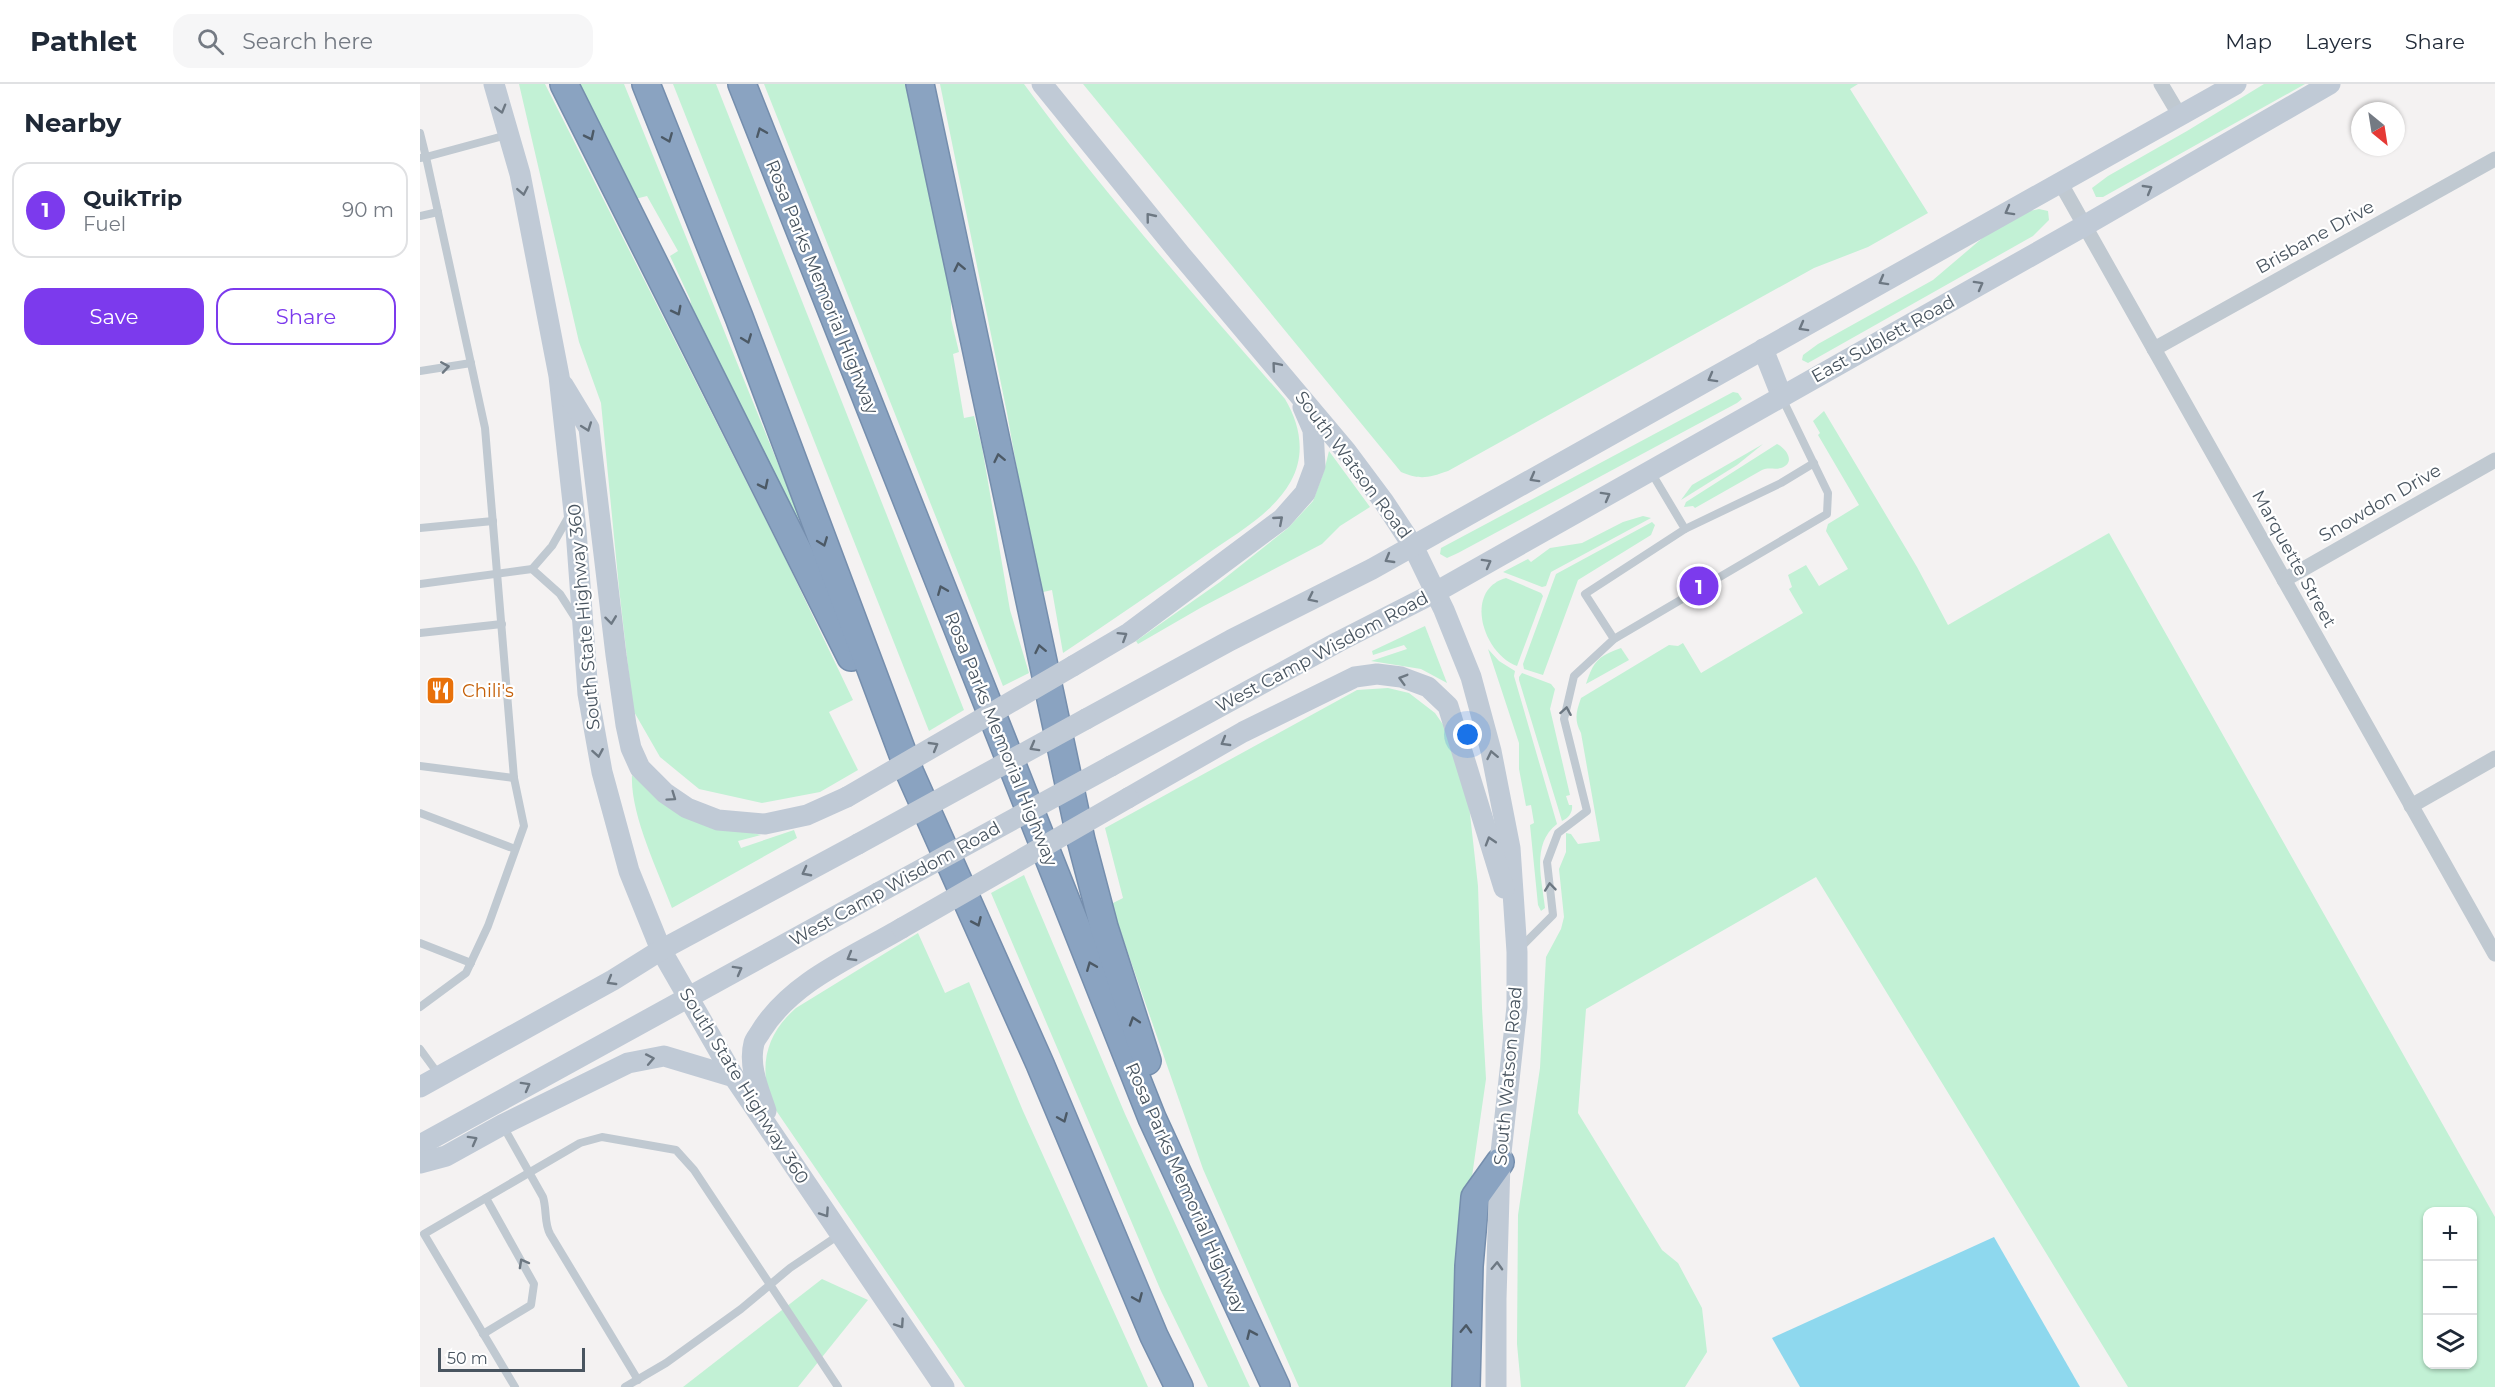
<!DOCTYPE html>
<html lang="en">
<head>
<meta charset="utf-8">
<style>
  :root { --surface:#fff; --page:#f6f6f7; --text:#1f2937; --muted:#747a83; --line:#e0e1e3; --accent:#7c3aed }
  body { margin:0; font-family:Montserrat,sans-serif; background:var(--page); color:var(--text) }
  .controls { position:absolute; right:18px; bottom:18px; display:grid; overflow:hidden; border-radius:12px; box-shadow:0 2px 4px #0004 }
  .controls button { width:54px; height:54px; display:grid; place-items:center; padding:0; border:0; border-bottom:2px solid var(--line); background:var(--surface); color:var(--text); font:30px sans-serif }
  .compass { position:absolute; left:1931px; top:18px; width:54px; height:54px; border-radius:50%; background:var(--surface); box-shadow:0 2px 4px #0004; rotate:150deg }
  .scale { position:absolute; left:18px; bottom:15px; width:147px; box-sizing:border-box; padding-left:6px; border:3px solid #495560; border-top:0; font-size:16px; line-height:21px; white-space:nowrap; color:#495560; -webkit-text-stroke:4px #fff; paint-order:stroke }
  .you { position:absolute; left:1048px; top:651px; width:21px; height:21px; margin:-15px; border:4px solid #fff; border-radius:50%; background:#1a73e8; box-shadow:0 0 0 9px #1a73e833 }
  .badge { display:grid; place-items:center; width:39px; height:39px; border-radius:50%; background:var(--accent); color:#fff; font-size:20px; font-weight:700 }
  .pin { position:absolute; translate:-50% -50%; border:3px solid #fff; box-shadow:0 2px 6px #0006 }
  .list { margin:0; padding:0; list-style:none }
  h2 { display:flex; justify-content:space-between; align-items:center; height:78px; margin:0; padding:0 24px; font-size:26px }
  h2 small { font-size:20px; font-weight:400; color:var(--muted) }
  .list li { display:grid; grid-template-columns:39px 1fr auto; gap:18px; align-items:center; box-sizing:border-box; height:96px; margin:0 12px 12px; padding:0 12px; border:2px solid var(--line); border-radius:18px }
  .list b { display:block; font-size:22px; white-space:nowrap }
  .list p { margin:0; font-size:20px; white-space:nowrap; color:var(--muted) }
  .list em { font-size:20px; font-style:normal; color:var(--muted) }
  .actions { display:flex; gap:12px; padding:18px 24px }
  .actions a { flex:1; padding:14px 0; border:2px solid var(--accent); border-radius:18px; text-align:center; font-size:21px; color:var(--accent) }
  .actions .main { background:var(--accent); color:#fff }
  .icon { flex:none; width:33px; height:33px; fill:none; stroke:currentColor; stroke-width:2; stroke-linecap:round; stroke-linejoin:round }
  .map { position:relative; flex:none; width:2075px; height:1303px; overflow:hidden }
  header { display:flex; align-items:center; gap:36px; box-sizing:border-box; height:84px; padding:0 30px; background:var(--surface); border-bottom:2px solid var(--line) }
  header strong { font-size:28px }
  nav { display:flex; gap:33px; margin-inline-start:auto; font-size:21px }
  .search { width:420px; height:54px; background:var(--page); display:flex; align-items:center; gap:15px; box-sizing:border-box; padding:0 21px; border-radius:18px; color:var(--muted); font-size:22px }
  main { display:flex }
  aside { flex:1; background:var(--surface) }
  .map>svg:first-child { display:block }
</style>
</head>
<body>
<header>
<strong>Pathlet</strong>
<div class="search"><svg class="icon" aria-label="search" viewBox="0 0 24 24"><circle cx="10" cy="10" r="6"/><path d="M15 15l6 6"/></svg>Search here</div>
<nav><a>Map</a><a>Layers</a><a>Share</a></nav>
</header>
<main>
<aside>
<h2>Nearby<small></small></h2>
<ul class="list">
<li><span class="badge">1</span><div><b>QuikTrip</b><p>Fuel</p></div><em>90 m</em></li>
</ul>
<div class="actions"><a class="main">Save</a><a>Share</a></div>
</aside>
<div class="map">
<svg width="2075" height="1303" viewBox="0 0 2075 1303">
  <rect width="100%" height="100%" fill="#f4f2f2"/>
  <g fill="#c2f1d5" fill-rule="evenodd">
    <polygon points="99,0 125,0 366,476 433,616 409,628 438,686 400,708 342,719 279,705 240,673 213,626 199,504 181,319 159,258"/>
    <polygon points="159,0 204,0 380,434 373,437 276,241 270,215 250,172 258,167 227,112 215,115"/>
    <polygon points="253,0 296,0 544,626 509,647"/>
    <polygon points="344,0 495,0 531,201 531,235 539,268 533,270 544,334 554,332 562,363 590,526 609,589 583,602"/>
    <path d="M520,0H604C684,110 775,212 865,315C880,340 886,370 871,397C853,430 815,450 786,471C738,505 691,537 643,569L632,506L619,509L587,329Z"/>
    <path d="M663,0H1438L1430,5L1508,129L1448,163L1394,184L1028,387C1008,394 1000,396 981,388Z"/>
    <polygon points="1844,0 1885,0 1683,113 1676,113 1672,104 1688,92 1767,47"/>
    <polygon points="1619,125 1628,127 1629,136 1613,152 1388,279 1382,276 1383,271 1398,260 1513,196 1573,145 1605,128"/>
    <polygon points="1313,308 1318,309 1322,315 1317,319 1038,469 1027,474 1020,470 1021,464"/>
    <path d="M1404,327L1497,483L1528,541L1689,449L2075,1133V1303H1708L1396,793L1166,925L1158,1029L1242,1166L1258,1179L1282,1224L1287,1268L1265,1303H1101L1097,1260L1098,1131L1120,984L1126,873L1141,845L1144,833L1139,785L1146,768V749L1151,750L1158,760L1180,757L1161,649C1154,636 1156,628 1161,614L1249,561L1258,562L1263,559L1281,589L1383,529L1369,505L1372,503L1368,491L1386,481L1399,502L1428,485L1406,447L1408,440L1439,421L1398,351L1400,349L1393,337ZM2008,1128H2052V1280H2008Z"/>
    <polygon points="1343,360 1317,381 1261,416 1272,401"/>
    <path d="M1357,360C1367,365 1376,379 1361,384C1354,386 1349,383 1342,386L1275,424L1273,422L1264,423L1266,418Z"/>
    <polygon points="909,367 950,423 920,442 902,460 782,523 718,560 716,557 800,498 868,444 893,417 904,387"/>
    <polygon points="1223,432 1231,434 1131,488 1126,502 1122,503 1083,488 1108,475 1111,478 1130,464 1162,459 1203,438"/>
    <polygon points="1232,438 1235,441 1231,451 1158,496 1123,591 1104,585 1103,580 1136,490"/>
    <path d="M1086,494L1121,509L1123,512L1097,582C1063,570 1043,506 1086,494Z"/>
    <polygon points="1005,542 1027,599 1001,585 951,577 987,565 984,561 953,571 952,567"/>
    <path d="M1201,564L1209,576L1166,600C1173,578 1178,572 1201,564Z"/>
    <path d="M1068,565L1079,577L1095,587L1094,592L1137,740C1111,760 1122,795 1125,824L1121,827L1118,821L1110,741L1114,739L1111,721L1106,722L1099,685V659Z"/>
    <path d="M1102,589L1131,600L1135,605L1130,625L1150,711L1146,712L1149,721H1152C1153,728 1149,734 1142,737L1099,596V593Z"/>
    <polygon points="968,604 989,609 1015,629 1031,652 1048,712 1058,802 1062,924 1066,995 1043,1155 1038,1303 879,1303 783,1085 691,820 703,814 685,744 937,606"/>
    <path d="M212,691L258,730L341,751L318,757L321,764L374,746L377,754L252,824C238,787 210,730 212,691Z"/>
    <polygon points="604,791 705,1030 830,1303 788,1303 741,1207 571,809"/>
    <path d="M498,849L525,909L549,898L603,1027L728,1303H545L353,1022C338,984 345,951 376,924Z"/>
    <polygon points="402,1195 448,1216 378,1303 263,1303"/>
  </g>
  <polygon fill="#8ed8ee" points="1574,1153 1660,1303 1380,1303 1352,1254"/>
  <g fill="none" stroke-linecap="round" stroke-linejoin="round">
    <defs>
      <g id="highway">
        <polyline points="144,0 431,573"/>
        <polyline points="226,0 319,233 490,689 620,980 734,1252 759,1303"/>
        <polyline points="322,0 732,1034 856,1303"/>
        <polyline points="500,0 661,756 684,843 727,977"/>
        <polyline points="1046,1303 1049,1182 1055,1113 1080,1078"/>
      </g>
    </defs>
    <use href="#highway" stroke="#758ead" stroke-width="30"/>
    <g stroke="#c0c9d1" stroke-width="8">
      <polyline points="0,49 6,73 87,51"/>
      <polyline points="0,74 6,73 65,344 94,694 104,742 68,842 46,889 0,923"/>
      <polyline points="0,132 18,128"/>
      <polyline points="0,287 51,279"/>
      <polyline points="0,444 73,437"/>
      <polyline points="1265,445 1361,399 1394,379"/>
      <polyline points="112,485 140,510 156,535"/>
      <polyline points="0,500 112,485 132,462 149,432"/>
      <polyline points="0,549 82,540"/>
      <polyline points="1194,555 1165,510 1265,445 1231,388"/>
      <polyline points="0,682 94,694"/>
      <polyline points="0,729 95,765"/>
      <polyline points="0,859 51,879"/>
      <polyline points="1101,863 1133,831 1127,778 1138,749 1167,727 1144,635 1154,592 1194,555 1407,430 1408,409 1362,314"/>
      <polyline points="0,965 19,991"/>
      <path d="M83,1042L123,1113C127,1126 124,1139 130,1150L218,1296"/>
      <polyline points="63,1250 111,1221 114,1200 66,1114"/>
      <polyline points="95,1303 4,1150 160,1059 182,1053 256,1066 274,1086 418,1303"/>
      <polyline points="205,1303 246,1279 321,1225 370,1184 419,1151"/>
    </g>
    <g stroke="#c0c9d1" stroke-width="15">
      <polyline points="1741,0 1760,32"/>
      <polyline points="1640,98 2075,870"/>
      <polyline points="1734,265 2075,75"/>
      <polyline points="1864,496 2075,376"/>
      <polyline points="1991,722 2075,674"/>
    </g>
    <g stroke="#c0cad6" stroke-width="21">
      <polyline points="74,0 100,90 139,292 156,446 168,610 182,688 209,787 241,866 314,993 524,1303"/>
      <polyline points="622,0 761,171 926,367 964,418 993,462 1024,526 1051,593 1071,667 1090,764 1097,868 1097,923 1080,1078 1076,1215 1076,1303"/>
      <polyline points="1343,265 1362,313"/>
      <polyline points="143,301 169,344 196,571 206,641 211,664 220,684 245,709 267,724 298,736 345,740 387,731 427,713"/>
      <polyline points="653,582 709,549 862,435 885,409 895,382 893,346 883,323"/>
      <polyline points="666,635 811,556 952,485 1816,0"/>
      <polyline points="691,682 918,558 1016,508 1664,142 1910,0"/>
      <polyline points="708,714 823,648 935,593 957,590 981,593 1008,603 1028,622 1084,804"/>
      <polyline points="0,1003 193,896 241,866 438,760"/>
      <path d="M346,1027C339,1006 328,982 334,959C335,955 339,951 341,947C372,897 433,873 482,844"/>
      <polyline points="0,1061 458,809"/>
      <polyline points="0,1079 26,1072 82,1041 208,979 244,972 314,993"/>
    </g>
    <use href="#highway" stroke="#8aa3c1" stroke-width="27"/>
    <g stroke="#c0cad6" stroke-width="21">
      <polyline points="427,713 653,582"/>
      <polyline points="438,760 666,635"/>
      <polyline points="458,809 691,682"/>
      <polyline points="482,844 708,714"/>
    </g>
  </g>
  <defs><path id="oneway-chevron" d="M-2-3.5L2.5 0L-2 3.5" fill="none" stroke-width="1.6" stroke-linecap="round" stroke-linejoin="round" transform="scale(1.5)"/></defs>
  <g stroke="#6d7883">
    <use href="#oneway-chevron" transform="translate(81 25) rotate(74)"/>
    <use href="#oneway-chevron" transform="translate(1728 105) rotate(-30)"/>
    <use href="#oneway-chevron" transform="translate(103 107) rotate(79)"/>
    <use href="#oneway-chevron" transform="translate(1589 127) rotate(151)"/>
    <use href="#oneway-chevron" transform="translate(730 133) rotate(-129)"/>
    <use href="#oneway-chevron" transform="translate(1463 197) rotate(151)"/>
    <use href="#oneway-chevron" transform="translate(1559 201) rotate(-29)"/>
    <use href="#oneway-chevron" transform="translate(1383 243) rotate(151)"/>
    <use href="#oneway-chevron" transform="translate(856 282) rotate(-130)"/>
    <use href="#oneway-chevron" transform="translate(1292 294) rotate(151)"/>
    <use href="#oneway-chevron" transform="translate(167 343) rotate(70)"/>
    <use href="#oneway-chevron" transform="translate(1114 394) rotate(151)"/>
    <use href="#oneway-chevron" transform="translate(1186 412) rotate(-29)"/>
    <use href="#oneway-chevron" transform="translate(859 436) rotate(-41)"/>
    <use href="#oneway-chevron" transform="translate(969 475) rotate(150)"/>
    <use href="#oneway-chevron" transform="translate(1067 479) rotate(-29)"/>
    <use href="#oneway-chevron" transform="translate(892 514) rotate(154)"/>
    <use href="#oneway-chevron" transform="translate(191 536) rotate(83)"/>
    <use href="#oneway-chevron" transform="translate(703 552) rotate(-32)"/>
    <use href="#oneway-chevron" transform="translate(983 595) rotate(-164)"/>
    <use href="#oneway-chevron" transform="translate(805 658) rotate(150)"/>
    <use href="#oneway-chevron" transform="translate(514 662) rotate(-30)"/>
    <use href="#oneway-chevron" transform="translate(614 663) rotate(151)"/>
    <use href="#oneway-chevron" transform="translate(178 669) rotate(80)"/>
    <use href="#oneway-chevron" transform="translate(1072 671) rotate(-102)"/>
    <use href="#oneway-chevron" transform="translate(252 713) rotate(35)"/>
    <use href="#oneway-chevron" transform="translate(1070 757) rotate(-107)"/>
    <use href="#oneway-chevron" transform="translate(386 788) rotate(152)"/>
    <use href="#oneway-chevron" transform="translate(431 873) rotate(150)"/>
    <use href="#oneway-chevron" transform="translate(318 886) rotate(-29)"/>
    <use href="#oneway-chevron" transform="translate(191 897) rotate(150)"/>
    <use href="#oneway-chevron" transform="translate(230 975) rotate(-11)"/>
    <use href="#oneway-chevron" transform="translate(106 1002) rotate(-29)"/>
    <use href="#oneway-chevron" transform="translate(53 1056) rotate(-29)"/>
    <use href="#oneway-chevron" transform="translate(405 1129) rotate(56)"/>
    <use href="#oneway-chevron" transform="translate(1077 1182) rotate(-88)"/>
    <use href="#oneway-chevron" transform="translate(480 1240) rotate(56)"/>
  </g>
  <g stroke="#4c5965">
    <use href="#oneway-chevron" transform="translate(341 48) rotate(-112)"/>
    <use href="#oneway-chevron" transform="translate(170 52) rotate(64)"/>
    <use href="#oneway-chevron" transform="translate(248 54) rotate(68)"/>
    <use href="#oneway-chevron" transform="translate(539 183) rotate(-102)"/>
    <use href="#oneway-chevron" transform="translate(257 227) rotate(63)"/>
    <use href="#oneway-chevron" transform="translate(327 255) rotate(69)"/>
    <use href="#oneway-chevron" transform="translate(579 374) rotate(-102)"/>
    <use href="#oneway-chevron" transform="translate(344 401) rotate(64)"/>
    <use href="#oneway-chevron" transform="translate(403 458) rotate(69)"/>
    <use href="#oneway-chevron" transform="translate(522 506) rotate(-112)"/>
    <use href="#oneway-chevron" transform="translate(620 565) rotate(-102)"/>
    <use href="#oneway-chevron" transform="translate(557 838) rotate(66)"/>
    <use href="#oneway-chevron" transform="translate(671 882) rotate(-112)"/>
    <use href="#oneway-chevron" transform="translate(714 937) rotate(-108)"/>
    <use href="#oneway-chevron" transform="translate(643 1034) rotate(67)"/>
    <use href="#oneway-chevron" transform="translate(718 1214) rotate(67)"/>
    <use href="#oneway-chevron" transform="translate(1046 1245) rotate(-88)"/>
    <use href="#oneway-chevron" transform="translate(831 1250) rotate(-114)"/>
  </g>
  <g stroke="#6d7882">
    <use href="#oneway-chevron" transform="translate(25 283) rotate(-9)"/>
    <use href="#oneway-chevron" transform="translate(1146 627) rotate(-80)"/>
    <use href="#oneway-chevron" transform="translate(1130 803) rotate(-96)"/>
    <use href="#oneway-chevron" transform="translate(103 1179) rotate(-119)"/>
  </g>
  <defs>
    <symbol id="restaurant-square" viewBox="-11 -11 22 22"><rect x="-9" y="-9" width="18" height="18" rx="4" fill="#e8710a" stroke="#fff"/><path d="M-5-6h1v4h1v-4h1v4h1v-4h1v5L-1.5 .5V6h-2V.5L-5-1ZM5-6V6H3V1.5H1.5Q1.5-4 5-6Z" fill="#fff"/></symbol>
  </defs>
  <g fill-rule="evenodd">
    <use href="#restaurant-square" x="4" y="590" width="33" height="33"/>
  </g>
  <g text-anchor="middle" stroke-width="4.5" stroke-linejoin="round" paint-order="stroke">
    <g font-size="18" fill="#495560" stroke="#fff">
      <text transform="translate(1895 153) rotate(-29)" y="6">Brisbane Drive</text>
      <text transform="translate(402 203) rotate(68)" y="6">Rosa Parks Memorial Highway</text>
      <text transform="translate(1463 255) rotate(-29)" y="6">East Sublett Road</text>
      <text transform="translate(933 381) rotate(53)" y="6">South Watson Road</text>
      <text transform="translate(1960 419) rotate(-30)" y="6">Snowdon Drive</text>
      <text transform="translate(1874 475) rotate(61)" y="6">Marquette Street</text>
      <text transform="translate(164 533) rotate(-95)" y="6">South State Highway 360</text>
      <text transform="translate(902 568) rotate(-28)" y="6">West Camp Wisdom Road</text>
      <text transform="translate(581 655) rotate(68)" y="6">Rosa Parks Memorial Highway</text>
      <text transform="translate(475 800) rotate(-29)" y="6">West Camp Wisdom Road</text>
      <text transform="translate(1088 992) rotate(-85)" y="6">South Watson Road</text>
      <text transform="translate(324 1002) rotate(58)" y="6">South State Highway 360</text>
      <text transform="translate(766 1104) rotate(66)" y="6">Rosa Parks Memorial Highway</text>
    </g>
    <g font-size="18" fill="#c56008" stroke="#fff" text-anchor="start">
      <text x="42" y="613">Chili's</text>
    </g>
  </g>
</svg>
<div class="controls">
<button>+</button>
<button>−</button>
<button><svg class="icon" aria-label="layers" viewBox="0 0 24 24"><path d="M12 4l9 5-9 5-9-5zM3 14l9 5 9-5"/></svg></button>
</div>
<svg class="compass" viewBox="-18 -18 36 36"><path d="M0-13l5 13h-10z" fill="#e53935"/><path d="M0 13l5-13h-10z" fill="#747a83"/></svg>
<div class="scale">50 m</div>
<div class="you"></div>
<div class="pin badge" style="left:1279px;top:502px">1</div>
</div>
</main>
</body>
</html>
